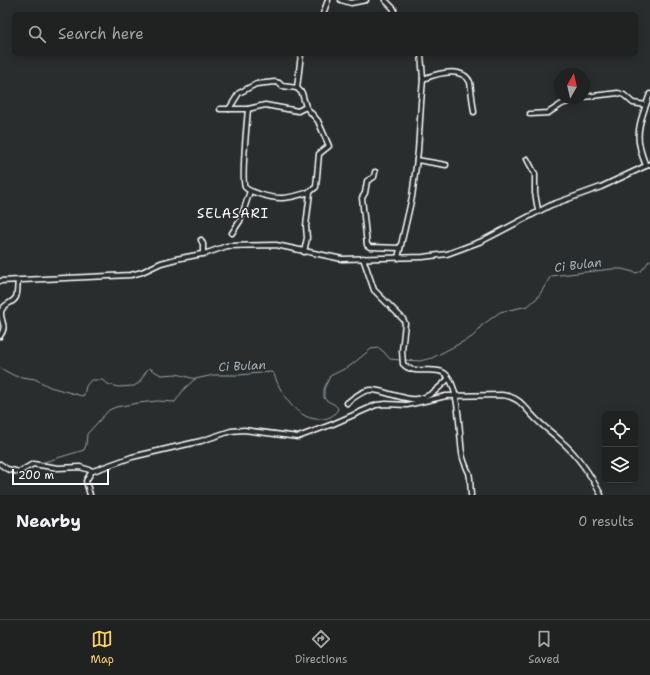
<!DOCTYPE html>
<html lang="en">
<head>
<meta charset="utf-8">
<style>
  :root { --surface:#202222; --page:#2d2f2f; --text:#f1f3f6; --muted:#a2a4a5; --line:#3d3f40; --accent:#ffd166 }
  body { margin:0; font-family:"Shantell Sans",sans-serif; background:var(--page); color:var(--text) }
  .controls { position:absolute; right:12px; bottom:12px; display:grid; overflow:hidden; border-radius:6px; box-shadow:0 2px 10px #0003 }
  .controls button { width:36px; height:36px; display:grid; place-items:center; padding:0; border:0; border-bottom:1px solid var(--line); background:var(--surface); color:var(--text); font:20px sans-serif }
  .compass { position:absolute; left:554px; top:68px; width:36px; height:36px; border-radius:50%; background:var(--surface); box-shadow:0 2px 10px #0003; rotate:8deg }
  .scale { position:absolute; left:12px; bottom:10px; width:97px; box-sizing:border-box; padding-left:4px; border:2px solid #fff; border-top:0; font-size:11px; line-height:14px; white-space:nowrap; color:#fff; -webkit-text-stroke:3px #2a2d2e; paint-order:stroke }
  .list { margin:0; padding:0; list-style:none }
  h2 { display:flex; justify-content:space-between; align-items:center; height:52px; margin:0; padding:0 16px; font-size:17px }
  h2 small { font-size:13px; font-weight:400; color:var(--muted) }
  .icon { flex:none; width:22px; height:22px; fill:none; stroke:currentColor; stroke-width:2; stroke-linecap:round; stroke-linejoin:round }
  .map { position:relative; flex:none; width:650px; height:495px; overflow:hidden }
  .search { position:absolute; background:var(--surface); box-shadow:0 2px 10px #0003; left:12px; right:12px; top:12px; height:44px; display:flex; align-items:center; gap:10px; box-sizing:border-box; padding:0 14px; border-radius:6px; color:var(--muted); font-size:15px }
  .sheet { height:124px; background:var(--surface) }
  nav { display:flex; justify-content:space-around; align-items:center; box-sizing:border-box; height:56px; border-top:1px solid var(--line); background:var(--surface); font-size:11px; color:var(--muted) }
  nav a { display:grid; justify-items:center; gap:2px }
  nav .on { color:var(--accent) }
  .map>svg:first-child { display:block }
</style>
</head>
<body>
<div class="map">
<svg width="650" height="495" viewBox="0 0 650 495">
  <rect width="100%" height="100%" fill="#2a2d2e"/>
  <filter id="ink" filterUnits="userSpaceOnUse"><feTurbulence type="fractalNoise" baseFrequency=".025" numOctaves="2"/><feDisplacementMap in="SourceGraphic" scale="8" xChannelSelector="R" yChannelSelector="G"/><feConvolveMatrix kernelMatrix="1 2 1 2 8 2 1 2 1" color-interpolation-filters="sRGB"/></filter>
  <g filter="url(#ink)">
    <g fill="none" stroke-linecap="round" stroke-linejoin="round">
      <g stroke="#95a5ac" stroke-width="1">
        <polyline points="404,360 420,361 432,358 472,337 477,332 481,326 500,312 528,306 538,297 551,276 612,269 622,269 637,273 642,270 650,260"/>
        <path d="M0,368L15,376L35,379L50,387L82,396L84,395L86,386L91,380H102L108,384L118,387L134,386L139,383L147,370L149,368L161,375L177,374L195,379L214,375H239L271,372L274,374C281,395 298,422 323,419C330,418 335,415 338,409C336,403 328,403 324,398V389L330,376L350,366L371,349L379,348L384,352L390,359L401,360"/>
        <polyline points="41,463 84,450 86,445 87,434 109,410 116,407 138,403 157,401 175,402 184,389 195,379"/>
      </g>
      <defs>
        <g id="minor">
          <polyline points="341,0 351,3 366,0"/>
          <polyline points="385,0 394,9 394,14"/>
          <polyline points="323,14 328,0"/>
          <polyline points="301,54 297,88 302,93 306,107 318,121 329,146 319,154 316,187 310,192 306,226 307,238 304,252"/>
          <path d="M423,79C436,74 462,66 470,82L474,112"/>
          <polyline points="584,97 618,93 624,95 633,103 646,105"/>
          <polyline points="220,109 248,109 265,105 298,111 306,107"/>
          <polyline points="229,109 239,93 256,84 275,82 279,83 282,86 297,88"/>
          <path d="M248,109C247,121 241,180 245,187C248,191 254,192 259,194C281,201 288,198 310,192"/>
          <polyline points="530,114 548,113 562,104 581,98"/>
          <polyline points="527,159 535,174 535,193 538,210"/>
          <polyline points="417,160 446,165"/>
          <path d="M646,166C644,160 641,154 640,147C635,130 644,111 650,94"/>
          <polyline points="375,172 374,177 367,181 365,193 362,198 367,245 370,247 400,248"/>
          <polyline points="232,233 240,221 250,191"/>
          <polyline points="201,240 203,244 203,254"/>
          <path d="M363,258L374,290L403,319L405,323L402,351L403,364C414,376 433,366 444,373C460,383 459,435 462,453C463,461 466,466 469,473C471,480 470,488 471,495"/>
          <polyline points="398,258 412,197 418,151 421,103 423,79 421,54"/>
          <polyline points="0,281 131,275 142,272 161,263 176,259 207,253 227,246 276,245 342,259 423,257 447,254 482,241 551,205 601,187 650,164"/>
          <path d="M0,336C8,325 0,322 1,312C3,303 13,304 16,297C18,292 17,286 18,281"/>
          <path d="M347,403C372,382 374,391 401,397C406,398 411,400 416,399C430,398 440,387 449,378"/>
          <path d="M0,464L7,469L19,472L33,464L58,468L80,467L93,471L132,457L201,441L231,431L244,430L298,437L333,424L376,405L386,404L407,405L446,396L502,395C521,397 525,409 538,421C545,428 554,434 561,441C578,456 591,475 601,495"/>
          <polyline points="90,495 86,481 92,471"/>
        </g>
      </defs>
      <use href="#minor" stroke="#fff" stroke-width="7"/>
      <use href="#minor" stroke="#2a2d2e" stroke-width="4"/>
    </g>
  </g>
  <g text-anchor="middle" stroke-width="3" stroke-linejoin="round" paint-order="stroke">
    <g font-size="12" font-style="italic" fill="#a7b4ba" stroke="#2a2d2e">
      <text transform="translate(578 265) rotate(-7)" y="4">Ci Bulan</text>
      <text transform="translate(242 366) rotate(-3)" y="4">Ci Bulan</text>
    </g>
    <g font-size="13" letter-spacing="1" fill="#fff" stroke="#2a2d2e">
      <text x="233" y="218">SELASARI</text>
    </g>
  </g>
</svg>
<div class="controls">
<button><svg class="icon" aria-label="locate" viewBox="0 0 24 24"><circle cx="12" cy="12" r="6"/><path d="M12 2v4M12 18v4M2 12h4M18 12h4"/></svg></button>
<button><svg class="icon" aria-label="layers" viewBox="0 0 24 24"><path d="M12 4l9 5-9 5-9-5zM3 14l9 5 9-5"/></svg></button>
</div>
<svg class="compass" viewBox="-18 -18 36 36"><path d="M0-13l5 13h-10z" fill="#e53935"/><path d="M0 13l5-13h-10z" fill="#a2a4a5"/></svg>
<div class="scale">200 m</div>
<div class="search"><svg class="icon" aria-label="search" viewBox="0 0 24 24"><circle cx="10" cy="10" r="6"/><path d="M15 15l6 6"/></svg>Search here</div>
</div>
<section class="sheet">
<h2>Nearby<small>0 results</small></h2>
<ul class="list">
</ul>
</section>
<nav>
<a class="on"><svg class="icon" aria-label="map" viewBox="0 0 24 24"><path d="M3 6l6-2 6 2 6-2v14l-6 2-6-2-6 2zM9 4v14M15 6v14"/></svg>Map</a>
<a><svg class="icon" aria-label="directions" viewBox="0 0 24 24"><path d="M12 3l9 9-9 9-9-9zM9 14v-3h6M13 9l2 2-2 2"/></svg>Directions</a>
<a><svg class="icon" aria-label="saved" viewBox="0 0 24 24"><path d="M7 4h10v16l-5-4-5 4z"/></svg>Saved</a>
</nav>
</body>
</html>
